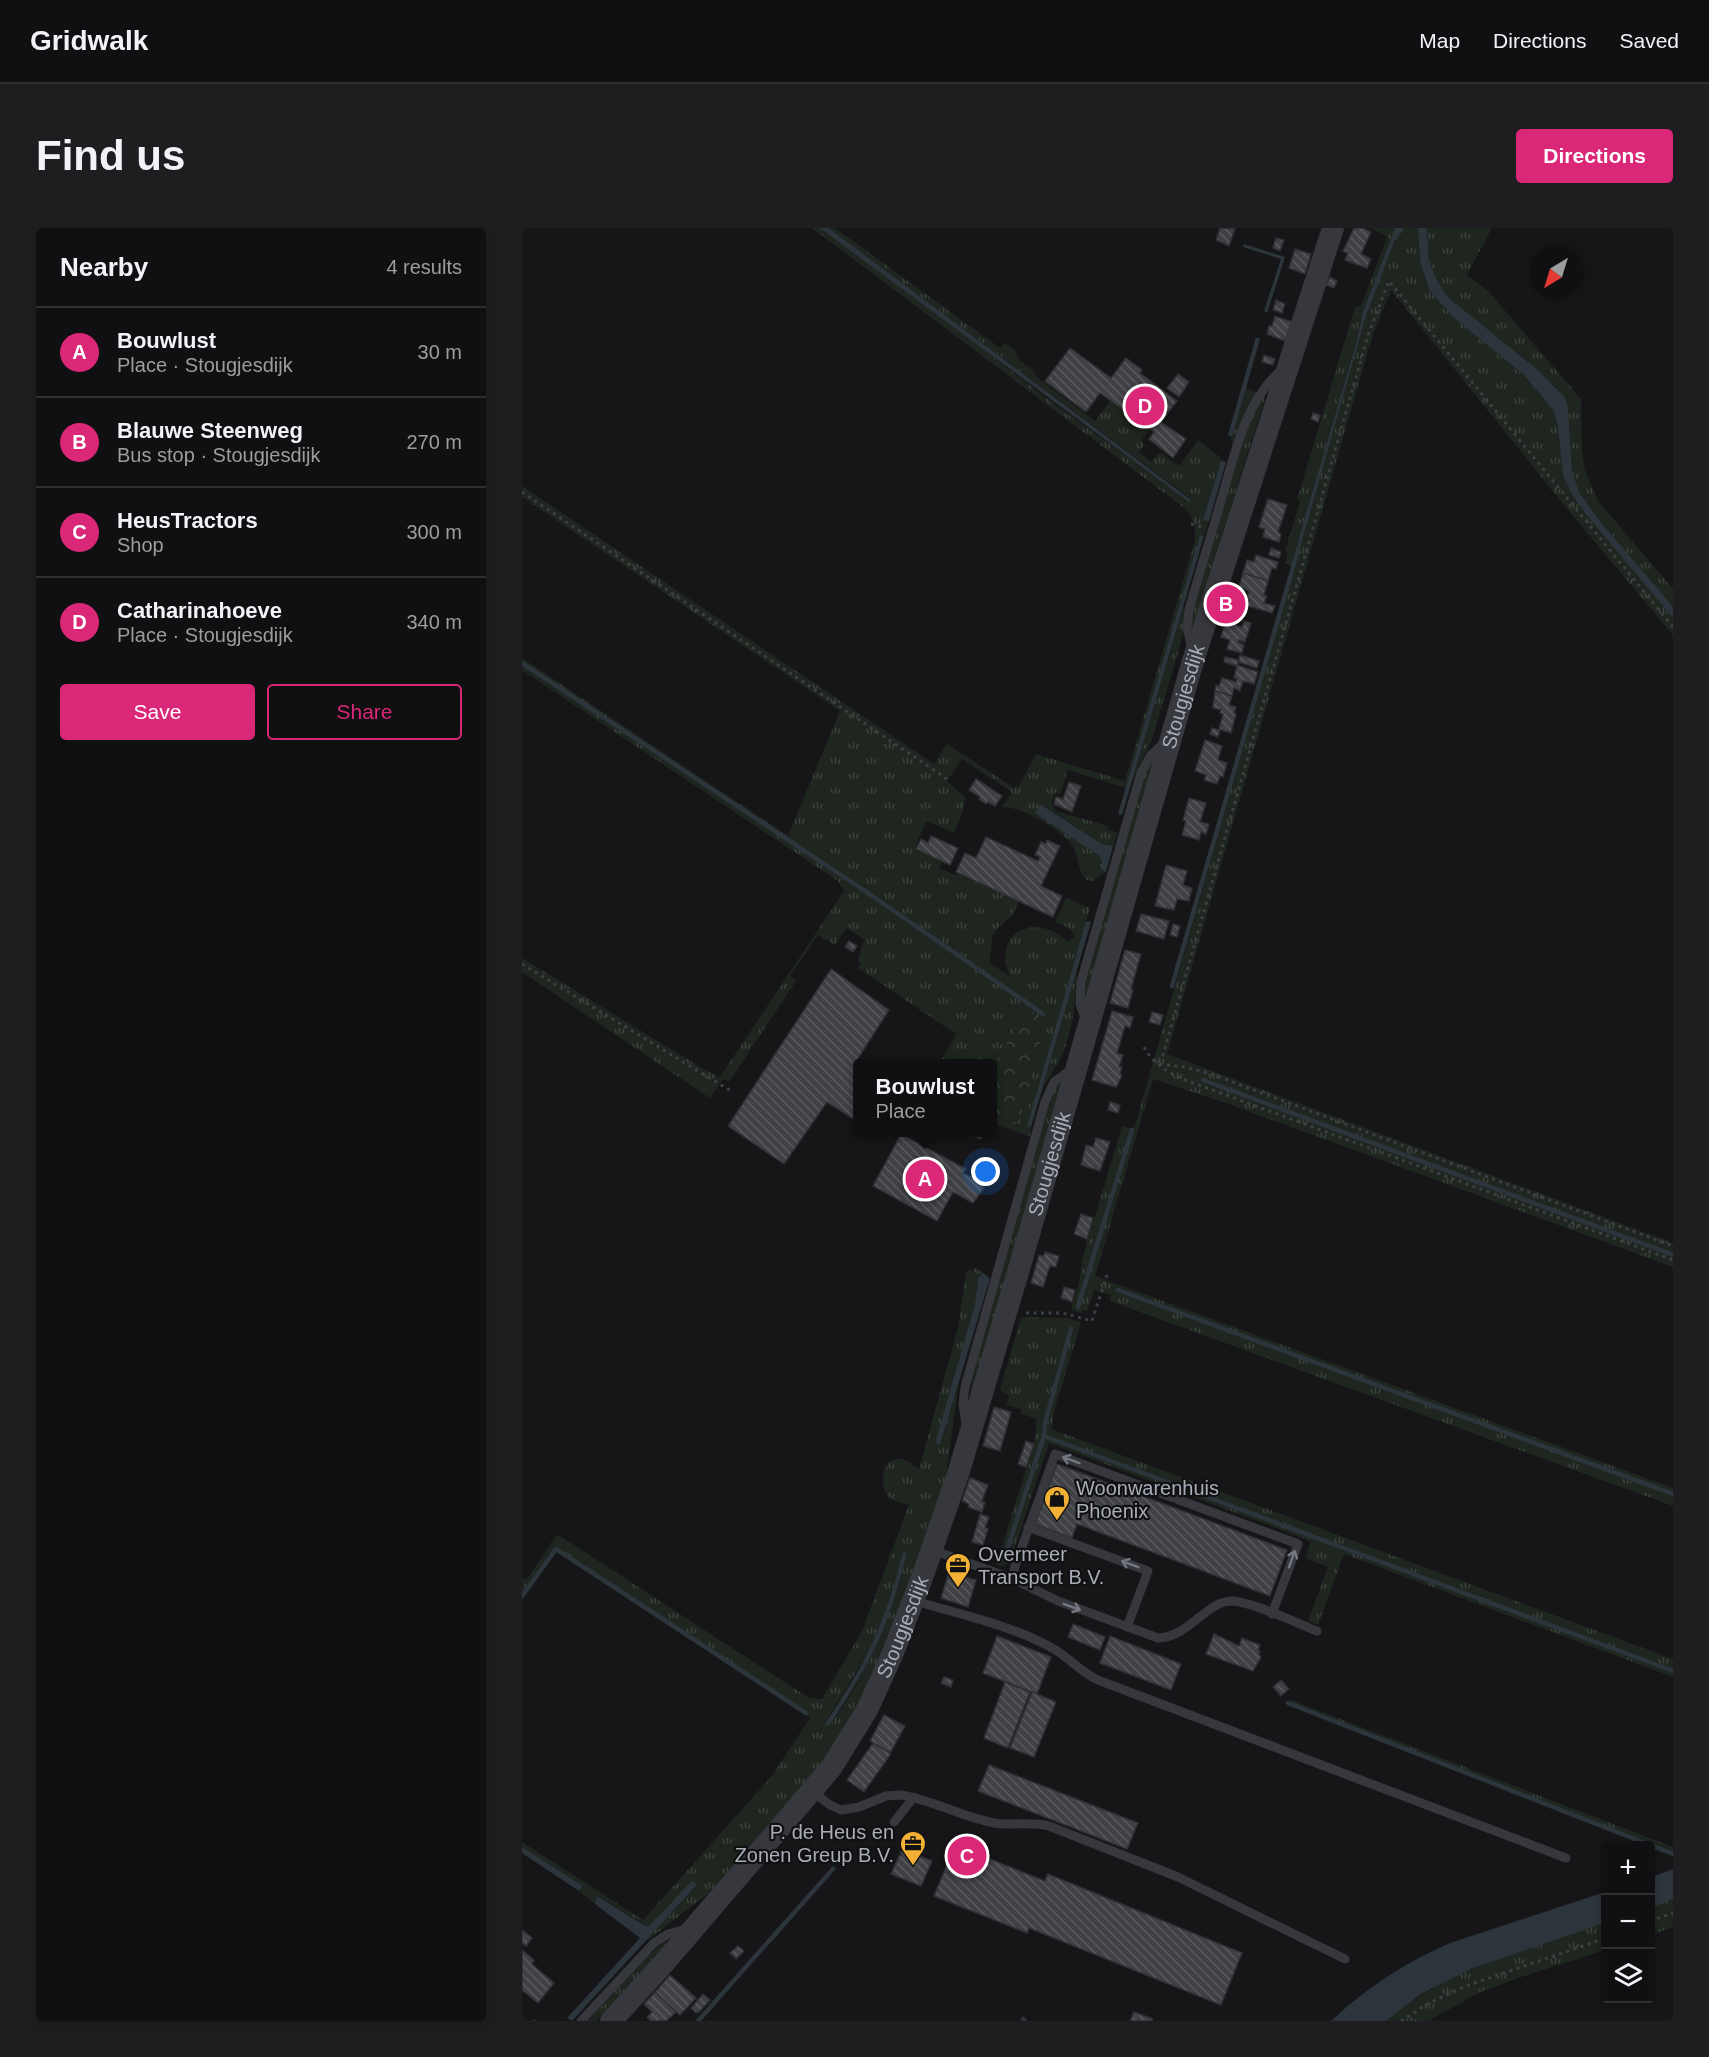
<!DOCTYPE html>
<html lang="en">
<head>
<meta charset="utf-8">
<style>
  :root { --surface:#101012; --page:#1e1e20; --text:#f1f3f6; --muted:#9c9d9f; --line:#303032; --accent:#db2777 }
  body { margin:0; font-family:Helvetica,sans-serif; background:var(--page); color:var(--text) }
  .controls { position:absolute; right:18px; bottom:18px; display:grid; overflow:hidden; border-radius:6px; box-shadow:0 3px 9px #0003 }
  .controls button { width:54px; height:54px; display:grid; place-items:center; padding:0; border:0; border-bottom:2px solid var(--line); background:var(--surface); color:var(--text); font:30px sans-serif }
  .compass { position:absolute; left:1007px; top:18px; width:54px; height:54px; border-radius:50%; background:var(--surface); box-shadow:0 3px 9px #0003; rotate:218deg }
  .you { position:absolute; left:464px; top:944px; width:21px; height:21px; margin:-15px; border:4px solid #fff; border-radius:50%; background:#1a73e8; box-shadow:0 0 0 9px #1a73e833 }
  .badge { display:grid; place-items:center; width:39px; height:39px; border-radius:50%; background:var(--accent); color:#fff; font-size:20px; font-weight:700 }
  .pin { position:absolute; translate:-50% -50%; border:3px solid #fff; box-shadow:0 2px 6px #0006 }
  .popup { position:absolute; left:331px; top:831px; width:144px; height:78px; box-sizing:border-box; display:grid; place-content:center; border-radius:6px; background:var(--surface); filter:drop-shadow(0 2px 4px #0005); font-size:20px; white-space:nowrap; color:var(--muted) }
  .popup b { font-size:22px; color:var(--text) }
  .popup::after { content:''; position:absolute; left:50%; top:100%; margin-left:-12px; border:12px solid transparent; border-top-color:var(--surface) }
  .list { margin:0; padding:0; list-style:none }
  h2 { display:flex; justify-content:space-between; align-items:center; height:78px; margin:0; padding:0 24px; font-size:26px }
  h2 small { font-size:20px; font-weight:400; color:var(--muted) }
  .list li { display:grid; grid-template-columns:39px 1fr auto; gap:18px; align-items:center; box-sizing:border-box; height:90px; padding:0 24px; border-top:2px solid var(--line) }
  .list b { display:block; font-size:22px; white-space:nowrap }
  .list p { margin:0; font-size:20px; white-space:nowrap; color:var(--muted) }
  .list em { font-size:20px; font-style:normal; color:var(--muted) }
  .actions { display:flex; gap:12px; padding:18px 24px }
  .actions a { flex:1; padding:14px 0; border:2px solid var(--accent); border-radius:6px; text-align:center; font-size:21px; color:var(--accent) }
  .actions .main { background:var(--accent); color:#fff }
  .icon { flex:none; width:33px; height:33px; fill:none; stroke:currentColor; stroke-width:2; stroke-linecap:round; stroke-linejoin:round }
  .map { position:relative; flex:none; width:1151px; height:1793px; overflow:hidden; border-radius:6px }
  header { display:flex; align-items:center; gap:36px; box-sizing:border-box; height:84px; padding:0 30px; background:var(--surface); border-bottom:2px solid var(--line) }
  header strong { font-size:28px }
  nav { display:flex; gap:33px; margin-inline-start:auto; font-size:21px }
  .intro { display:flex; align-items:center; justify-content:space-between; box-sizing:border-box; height:144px; padding:0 36px }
  h1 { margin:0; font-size:42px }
  .button { padding:15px 27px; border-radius:6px; background:var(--accent); color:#fff; font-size:21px; font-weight:700 }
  main { display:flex; gap:36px; padding:0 36px }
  aside { flex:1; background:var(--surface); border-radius:6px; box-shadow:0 3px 9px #0003 }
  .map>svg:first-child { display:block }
</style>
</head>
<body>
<header>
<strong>Gridwalk</strong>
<nav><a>Map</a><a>Directions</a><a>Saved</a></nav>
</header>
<div class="intro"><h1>Find us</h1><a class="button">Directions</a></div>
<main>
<aside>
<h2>Nearby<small>4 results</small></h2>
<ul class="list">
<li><span class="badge">A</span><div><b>Bouwlust</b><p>Place · Stougjesdijk</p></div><em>30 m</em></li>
<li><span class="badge">B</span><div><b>Blauwe Steenweg</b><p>Bus stop · Stougjesdijk</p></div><em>270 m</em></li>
<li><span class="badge">C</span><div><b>HeusTractors</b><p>Shop</p></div><em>300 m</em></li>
<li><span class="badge">D</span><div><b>Catharinahoeve</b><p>Place · Stougjesdijk</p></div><em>340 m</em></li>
</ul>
<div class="actions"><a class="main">Save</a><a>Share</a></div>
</aside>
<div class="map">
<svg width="1151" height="1793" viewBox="0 0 1151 1793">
  <defs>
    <pattern id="grass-tufts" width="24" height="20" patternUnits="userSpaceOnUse" patternTransform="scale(1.5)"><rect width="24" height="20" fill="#1e261f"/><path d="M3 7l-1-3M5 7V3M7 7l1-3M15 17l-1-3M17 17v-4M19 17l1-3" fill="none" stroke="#3c433d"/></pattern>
    <pattern id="forest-crowns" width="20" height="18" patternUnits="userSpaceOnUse" patternTransform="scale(1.5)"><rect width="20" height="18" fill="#1e261f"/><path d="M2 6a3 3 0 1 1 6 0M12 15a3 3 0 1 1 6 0" fill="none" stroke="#3c433d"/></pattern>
    <pattern id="building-back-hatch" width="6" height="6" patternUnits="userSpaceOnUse" patternTransform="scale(1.5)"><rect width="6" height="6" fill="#404145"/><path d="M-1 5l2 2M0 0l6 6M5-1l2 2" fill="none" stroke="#595a5e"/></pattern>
  </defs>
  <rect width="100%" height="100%" fill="#161618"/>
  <g fill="url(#grass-tufts)" fill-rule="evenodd">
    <path d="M290,0H298L443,107L520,167L668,274L669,271L307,0H313L478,120L483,115L493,122L497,132L514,145L513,148L573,193L588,173L627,202L619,213L623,216L617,224L629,234L638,224L657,238L676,212L699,230L682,291L687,293L682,308H678L604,560L546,542L538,566L533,565L529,576L534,583L586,598L585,601L596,605L591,618L580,616L519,576L513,585L577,628L580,633V642L584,644L571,653L564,652C555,642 557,628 550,617C540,602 498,578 480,579L490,564L440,531L425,553L443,569L442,580L432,605L404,593L393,620L420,633L417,640L433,647L434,645L497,673L491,687L477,699L471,707L467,734L488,749C487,744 483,737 483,731C483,694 524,691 545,714L553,709C549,700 542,697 533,694L544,670L568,680L505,898L509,899L508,908L471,896V888L490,895L497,892L506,865L505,781L471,839L470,836L418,835L434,806L336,740L339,735L336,732L342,711L325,700L313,717L296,707L268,748L274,753L207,854L201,851L188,870L0,744V730L183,842L198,849L322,663L316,653L0,442V430L266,608L318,483L0,269V258L412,536L425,516L492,560L497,558L514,526L603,553L673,312C674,296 670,285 657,276Z"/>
    <polygon points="849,0 873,0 841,84 835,111 778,306 774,326 776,327 844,88 870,18 877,5 883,0 896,0 898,33 907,61 913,69 932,90 1001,146 1032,183 1036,199 1041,248 1049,265 1062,284 1151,390 1151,407 1051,288 869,62 849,112 645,826 1151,1015 1151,1039 701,874 631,851 573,1048 1151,1260 1151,1278 588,1073 589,1067 572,1062 565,1083 561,1082 559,1085 549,1082 557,1056 560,1032 600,898 612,901 773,339 763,335 766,325 763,323 778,274 775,272 833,79 839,78 865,9"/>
    <polygon points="905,0 970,0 945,47 967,64 1059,171 1060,224 1063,243 1076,273 1151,361 1151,380 1077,292 1057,264 1050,243 1046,179 1038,163 1017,143 927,70 917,56 907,35"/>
    <polygon points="724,160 735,164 711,215 709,214"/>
    <path d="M745,164L671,399H668L670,388C682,343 695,299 709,254C718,225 724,188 745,164Z"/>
    <polygon points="662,378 661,405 657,422 629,514 610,553"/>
    <polygon points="633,529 563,777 561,765 621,551 626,538"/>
    <path d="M555,742C553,772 552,799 540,827C535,838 527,849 521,860Z"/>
    <polygon points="540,853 449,1169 449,1152 527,877 533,862"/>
    <path d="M453,1039L461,1045C452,1051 455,1065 453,1076L414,1215L419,1216L437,1153L424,1248L394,1338L345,1460L328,1490L300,1534L187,1665L126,1712L125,1711L175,1658L170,1653L131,1696L125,1698L76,1668L73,1676L57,1663L61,1658L0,1619V1614L121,1692L249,1549L288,1490L35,1323L0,1372V1351H5L34,1308H38L287,1470L300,1471L340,1403L387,1277C381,1275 374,1275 369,1271C355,1260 359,1228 380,1231C386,1232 392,1238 397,1241L436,1100L444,1045L446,1041L450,1043ZM382,1324L385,1326C369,1386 346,1448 307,1498L303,1495L347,1423L362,1388Z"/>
    <polygon points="499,1089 544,1090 558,1094 558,1098 533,1180 529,1201 1151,1431 1151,1449 822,1326 796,1397 786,1393 806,1339 783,1330 789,1313 527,1215 488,1334 482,1338 474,1337 512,1216 515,1191 499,1186 499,1181 484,1177 487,1168 478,1162"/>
    <polygon points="769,1472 1151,1619 1151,1627 767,1478"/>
    <polygon points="1151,1671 1151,1699 1129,1707 1128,1680"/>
    <path d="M1083,1695V1722L999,1749L956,1765L907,1793H864C926,1740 1007,1720 1083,1695Z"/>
    <polygon points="143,1713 146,1715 74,1793 66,1793 122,1731"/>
  </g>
  <polygon fill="url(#forest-crowns)" points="505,781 523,793 506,865 497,892 490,895 471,888 471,839"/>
  <g fill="#2c353c">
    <polygon points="298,0 307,0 669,272 667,274"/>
    <polygon points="873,0 883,0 872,14 844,88 776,327 774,326 778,306 835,112 841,84"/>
    <polygon points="896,0 905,0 907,35 917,56 927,70 1017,143 1042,168 1046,179 1050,243 1057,264 1077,292 1147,374 1151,380 1151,390 1062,284 1049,265 1041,248 1036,199 1032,183 1001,146 932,90 913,69 907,61 898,33"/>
    <polygon points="722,16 763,29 745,85 742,83 759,31 721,19"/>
    <polygon points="734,109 738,111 710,209 706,207"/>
    <polygon points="699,232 704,234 687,293 681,292"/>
    <polygon points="678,307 682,308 600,587 596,586"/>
    <polygon points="518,576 580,616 591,618 584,644 580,642 580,633 577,628 513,585"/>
    <polygon points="564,693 569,694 509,899 505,898"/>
    <polygon points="461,1045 468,1050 418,1217 413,1215 453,1076 456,1050"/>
    <path d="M381,1324L385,1325C376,1359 366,1395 350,1426C338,1451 322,1475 307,1498L303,1496C318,1472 334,1449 346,1424C362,1392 372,1359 381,1324Z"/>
    <polygon points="0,1619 61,1658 57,1663 0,1625"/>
    <polygon points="1151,1641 1151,1671 1129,1680 1129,1649"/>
    <polygon points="170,1653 175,1657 50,1793 45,1790 118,1710 73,1676 75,1668 122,1697 127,1698"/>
    <path d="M1083,1664V1695L951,1740L899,1766L864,1793H809C844,1760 884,1734 928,1715Z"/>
  </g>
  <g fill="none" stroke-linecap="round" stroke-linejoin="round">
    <g stroke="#2c353c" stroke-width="4.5">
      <polyline points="0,435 346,665 521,786"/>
      <polyline points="650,758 776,322"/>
      <polyline points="681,852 1151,1027"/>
      <polyline points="596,1062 1151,1266"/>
      <polyline points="556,1079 610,902"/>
      <polyline points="522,1208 1151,1443"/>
      <polyline points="482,1331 522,1208 523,1195 549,1101"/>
      <polyline points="0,1368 34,1321 284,1485"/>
      <polyline points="766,1475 1151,1626"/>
      <polyline points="501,1791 503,1793"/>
      <polyline points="176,1793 311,1641"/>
    </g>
  </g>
  <g fill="url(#building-back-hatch)" stroke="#303034" stroke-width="1.5">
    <polygon points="698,0 713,1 707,18 694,12"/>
    <polygon points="832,0 841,0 849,4 839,26 849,31 845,40 823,32 826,25 821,23"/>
    <polygon points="754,10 762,12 758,23 751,20"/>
    <polygon points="773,21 789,26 783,46 767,40"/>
    <polygon points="808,49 815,53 812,60 804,57"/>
    <polygon points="754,72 763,76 760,85 751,82"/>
    <polygon points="753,88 770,94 763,113 745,106 747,98 750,98"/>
    <polygon points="548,120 589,150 604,130 620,142 618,145 655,173 639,194 664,211 651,230 627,211 632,204 578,165 564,184 523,153"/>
    <polygon points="742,127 753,131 751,137 740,134"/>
    <polygon points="656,146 667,154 657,169 645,160"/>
    <polygon points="791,185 798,187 796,194 789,191"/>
    <polygon points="746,271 765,277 756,304 759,306 757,314 741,309 743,301 737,299"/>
    <polygon points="749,320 759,324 757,330 747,327"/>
    <polygon points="734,327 756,334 754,341 750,340 746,353 721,345 725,332 732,334"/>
    <polygon points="721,345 746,353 742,367 745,368 742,375 753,378 750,385 723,377 727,363 717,359"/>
    <polygon points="722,393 729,395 723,414 717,412 716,414 722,417 720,425 705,421 708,412 699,409 703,394 720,399"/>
    <polygon points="718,427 737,433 735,440 716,434"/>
    <polygon points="703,429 717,432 715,438 702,434"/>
    <polygon points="715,437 736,444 732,456 721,453 718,463 712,460 710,468 693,463 694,457 697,458 700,450 714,454 715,451 712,450"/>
    <polygon points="693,463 710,468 707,477 714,479 712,485 714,486 709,505 697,501 701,486 698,485 699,482 691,480"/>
    <polygon points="690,500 698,502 696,509 688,506"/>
    <polygon points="683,512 700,518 696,532 705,535 701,549 698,548 695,556 682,552 684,547 673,543"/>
    <polygon points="454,551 480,568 473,578 466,574 464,576 457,571 458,569 447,562"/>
    <polygon points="547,554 559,558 550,584 532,576 534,569 541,571"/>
    <polygon points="667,570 684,575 678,594 687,596 684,606 679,604 677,612 660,607 664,593 661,592"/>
    <polygon points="409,608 436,620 428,637 394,621 399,611 406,615"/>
    <polygon points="464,609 516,633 518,629 513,627 519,614 524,616 525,612 538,618 519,658 540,668 531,689 434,644 443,625 454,630"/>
    <polygon points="644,637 665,643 661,657 670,660 667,673 655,671 652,682 633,678"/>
    <polygon points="619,686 647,693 642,711 614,703"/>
    <polygon points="651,696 658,698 655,709 648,707"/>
    <polygon points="327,713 335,718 331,724 323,719"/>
    <polygon points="603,722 619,726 609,761 611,762 606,780 588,775"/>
    <polygon points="309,741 367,782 333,835 336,837 336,894 305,874 262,936 206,898"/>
    <polygon points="590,783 611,789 608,800 603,798 595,825 601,827 597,839 600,839 598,846 600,848 594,859 570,852"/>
    <polygon points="630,784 641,787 638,797 627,794"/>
    <polygon points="588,874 598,877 596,885 586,882"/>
    <polygon points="440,904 461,904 459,911"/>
    <polygon points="379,906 444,941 441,945 462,956 460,959 462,960 451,975 431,964 415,993 351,958"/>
    <polygon points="574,910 588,914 578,943 559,937 564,917 571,919"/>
    <polygon points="559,986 571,990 565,1011 552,1006"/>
    <polygon points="523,1024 537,1028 534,1039 528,1038 521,1059 509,1055 517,1027 522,1028"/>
    <polygon points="542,1059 553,1062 550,1074 539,1070"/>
    <polygon points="472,1179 489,1184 478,1223 461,1218"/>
    <polygon points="504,1213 512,1216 504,1239 496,1236"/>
    <polygon points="535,1236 765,1322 748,1368 555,1296 550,1310 513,1296"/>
    <polygon points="448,1250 466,1257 460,1273 463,1274 460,1284 446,1279 447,1276 440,1273"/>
    <polygon points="458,1286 467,1289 463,1300 466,1301 461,1317 450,1314"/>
    <polygon points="427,1344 454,1352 446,1379 419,1370"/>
    <polygon points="551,1396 583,1409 578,1422 546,1409"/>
    <polygon points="692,1406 717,1418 720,1410 738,1417 736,1422 738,1423 737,1426 739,1429 731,1443 684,1426"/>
    <polygon points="475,1408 529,1429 515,1466 461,1445"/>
    <polygon points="588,1408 659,1436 649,1462 578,1435"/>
    <polygon points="422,1449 431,1452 429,1459 419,1455"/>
    <polygon points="759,1452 767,1461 759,1468 751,1459"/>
    <polygon points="483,1454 508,1464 486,1520 462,1510"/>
    <polygon points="510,1464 534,1474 512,1529 488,1520"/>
    <polygon points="362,1487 383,1498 368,1525 348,1513"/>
    <polygon points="351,1515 368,1525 368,1527 342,1564 325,1552"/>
    <polygon points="467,1537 616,1595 605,1621 456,1563"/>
    <polygon points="433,1617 523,1653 526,1646 720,1725 699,1777 507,1700 505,1705 412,1668"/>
    <polygon points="384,1622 385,1625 387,1624 410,1633 399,1658 369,1646 377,1628 379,1627 378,1624"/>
    <polygon points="0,1702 10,1710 4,1718 0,1715"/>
    <polygon points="216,1718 222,1723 214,1731 208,1725"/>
    <polygon points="0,1722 12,1732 10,1736 32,1755 16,1775 0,1762"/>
    <polygon points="148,1747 174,1770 158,1787 133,1764"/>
    <polygon points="133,1764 154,1784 144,1793 129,1793 125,1789 130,1784 122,1776"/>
    <polygon points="181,1766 188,1772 177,1784 174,1785 169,1780"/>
    <polygon points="612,1784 631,1791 630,1793 608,1793"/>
  </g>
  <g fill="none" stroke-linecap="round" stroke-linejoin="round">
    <g stroke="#3d3f44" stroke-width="3" stroke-dasharray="3 4.5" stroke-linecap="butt">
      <polyline points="0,264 425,551"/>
      <polyline points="669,296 680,299"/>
      <polyline points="1151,399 867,53 846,107 641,827 635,836 663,839 689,846 1151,1018"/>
      <polyline points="0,736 209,863"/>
      <path d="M622,819C632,837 648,846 666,853L1151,1032"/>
      <polyline points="504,1085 541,1085 570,1093 585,1047"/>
      <polyline points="1128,1693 1151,1685"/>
      <polyline points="12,1793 13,1792"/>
      <polyline points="879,1793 907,1775 947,1757 1084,1710"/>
    </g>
    <g stroke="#37383d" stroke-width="9">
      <path d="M670,421L665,400L667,382C677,346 688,311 698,276C712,230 721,177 758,143"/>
      <polyline points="564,792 558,776 559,754 619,545 629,527 642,515"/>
      <polyline points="444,1196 441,1176 443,1159 523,874 532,854 551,840"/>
      <polyline points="506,1299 626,1343 605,1399"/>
      <polyline points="410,1322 489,1350"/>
      <path d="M393,1373C437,1386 489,1397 530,1420C547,1429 558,1444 576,1452L1044,1630"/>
      <path d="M750,1386L776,1316L533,1226L489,1350L536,1373L636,1410C660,1409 673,1390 693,1378C698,1375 704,1373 711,1373C730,1374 775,1395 795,1403"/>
      <path d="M290,1563L308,1577L319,1582L337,1579L364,1568L379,1567C411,1572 440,1589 472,1595C491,1598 509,1593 527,1598L656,1649L823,1731"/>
      <polyline points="372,1594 392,1569"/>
      <polyline points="59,1793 132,1715 146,1706 164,1701"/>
    </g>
    <path stroke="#37383d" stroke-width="22" id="s1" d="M89,1793L142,1735L309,1540L345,1482L370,1427L401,1347L437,1243L499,1034L671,433L811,0"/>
  </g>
  <defs><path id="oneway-shaft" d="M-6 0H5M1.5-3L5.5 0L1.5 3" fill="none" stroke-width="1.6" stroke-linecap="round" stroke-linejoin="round" transform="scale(1.5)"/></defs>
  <g stroke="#757881">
    <use href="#oneway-shaft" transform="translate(549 1232) rotate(-160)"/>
    <use href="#oneway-shaft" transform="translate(770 1331) rotate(-70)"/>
    <use href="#oneway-shaft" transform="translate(608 1336) rotate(-159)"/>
    <use href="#oneway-shaft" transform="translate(550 1379) rotate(21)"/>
  </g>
  <defs>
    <symbol id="shop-pin" viewBox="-11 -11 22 30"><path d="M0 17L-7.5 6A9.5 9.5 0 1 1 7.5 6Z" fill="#f2b134" stroke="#111113"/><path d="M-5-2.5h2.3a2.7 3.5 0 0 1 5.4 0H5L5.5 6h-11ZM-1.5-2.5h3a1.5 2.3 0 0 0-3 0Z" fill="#111"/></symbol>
    <symbol id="office-pin" viewBox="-11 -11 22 30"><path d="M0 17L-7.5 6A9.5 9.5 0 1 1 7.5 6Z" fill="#f2b134" stroke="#111113"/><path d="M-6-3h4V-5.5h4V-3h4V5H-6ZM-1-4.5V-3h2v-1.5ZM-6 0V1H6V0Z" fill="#111"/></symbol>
  </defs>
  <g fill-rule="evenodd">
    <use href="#shop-pin" x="520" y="1256" width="30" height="40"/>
    <use href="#office-pin" x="421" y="1323" width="30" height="40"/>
    <use href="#office-pin" x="376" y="1601" width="30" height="40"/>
  </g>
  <g text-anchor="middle" stroke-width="4.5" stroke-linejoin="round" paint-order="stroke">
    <g font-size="20" fill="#a8adb8" stroke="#111113">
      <text dy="7" stroke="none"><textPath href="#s1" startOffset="1466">Stougjesdijk</textPath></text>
      <text dy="7" stroke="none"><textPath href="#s1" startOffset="980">Stougjesdijk</textPath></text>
      <text dy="7" stroke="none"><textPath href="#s1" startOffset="494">Stougjesdijk</textPath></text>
    </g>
    <g font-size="20" fill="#a8adb8" stroke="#111113" text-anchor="start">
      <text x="554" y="1267">Woonwarenhuis<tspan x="554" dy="23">Phoenix</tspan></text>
      <text x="456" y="1333">Overmeer<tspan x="456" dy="23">Transport B.V.</tspan></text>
      <text x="372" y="1611" text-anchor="end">P. de Heus en<tspan x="372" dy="23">Zonen Greup B.V.</tspan></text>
    </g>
  </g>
</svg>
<div class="controls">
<button>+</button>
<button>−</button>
<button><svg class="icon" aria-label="layers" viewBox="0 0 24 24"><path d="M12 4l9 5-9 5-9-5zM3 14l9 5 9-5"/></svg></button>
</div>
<svg class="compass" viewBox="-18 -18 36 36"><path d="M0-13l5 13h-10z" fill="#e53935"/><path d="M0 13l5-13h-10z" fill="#9c9d9f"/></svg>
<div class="you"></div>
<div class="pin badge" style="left:403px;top:951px">A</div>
<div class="popup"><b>Bouwlust</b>Place</div>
<div class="pin badge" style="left:704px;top:376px">B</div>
<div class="pin badge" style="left:445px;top:1628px">C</div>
<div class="pin badge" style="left:623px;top:178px">D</div>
</div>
</main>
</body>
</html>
